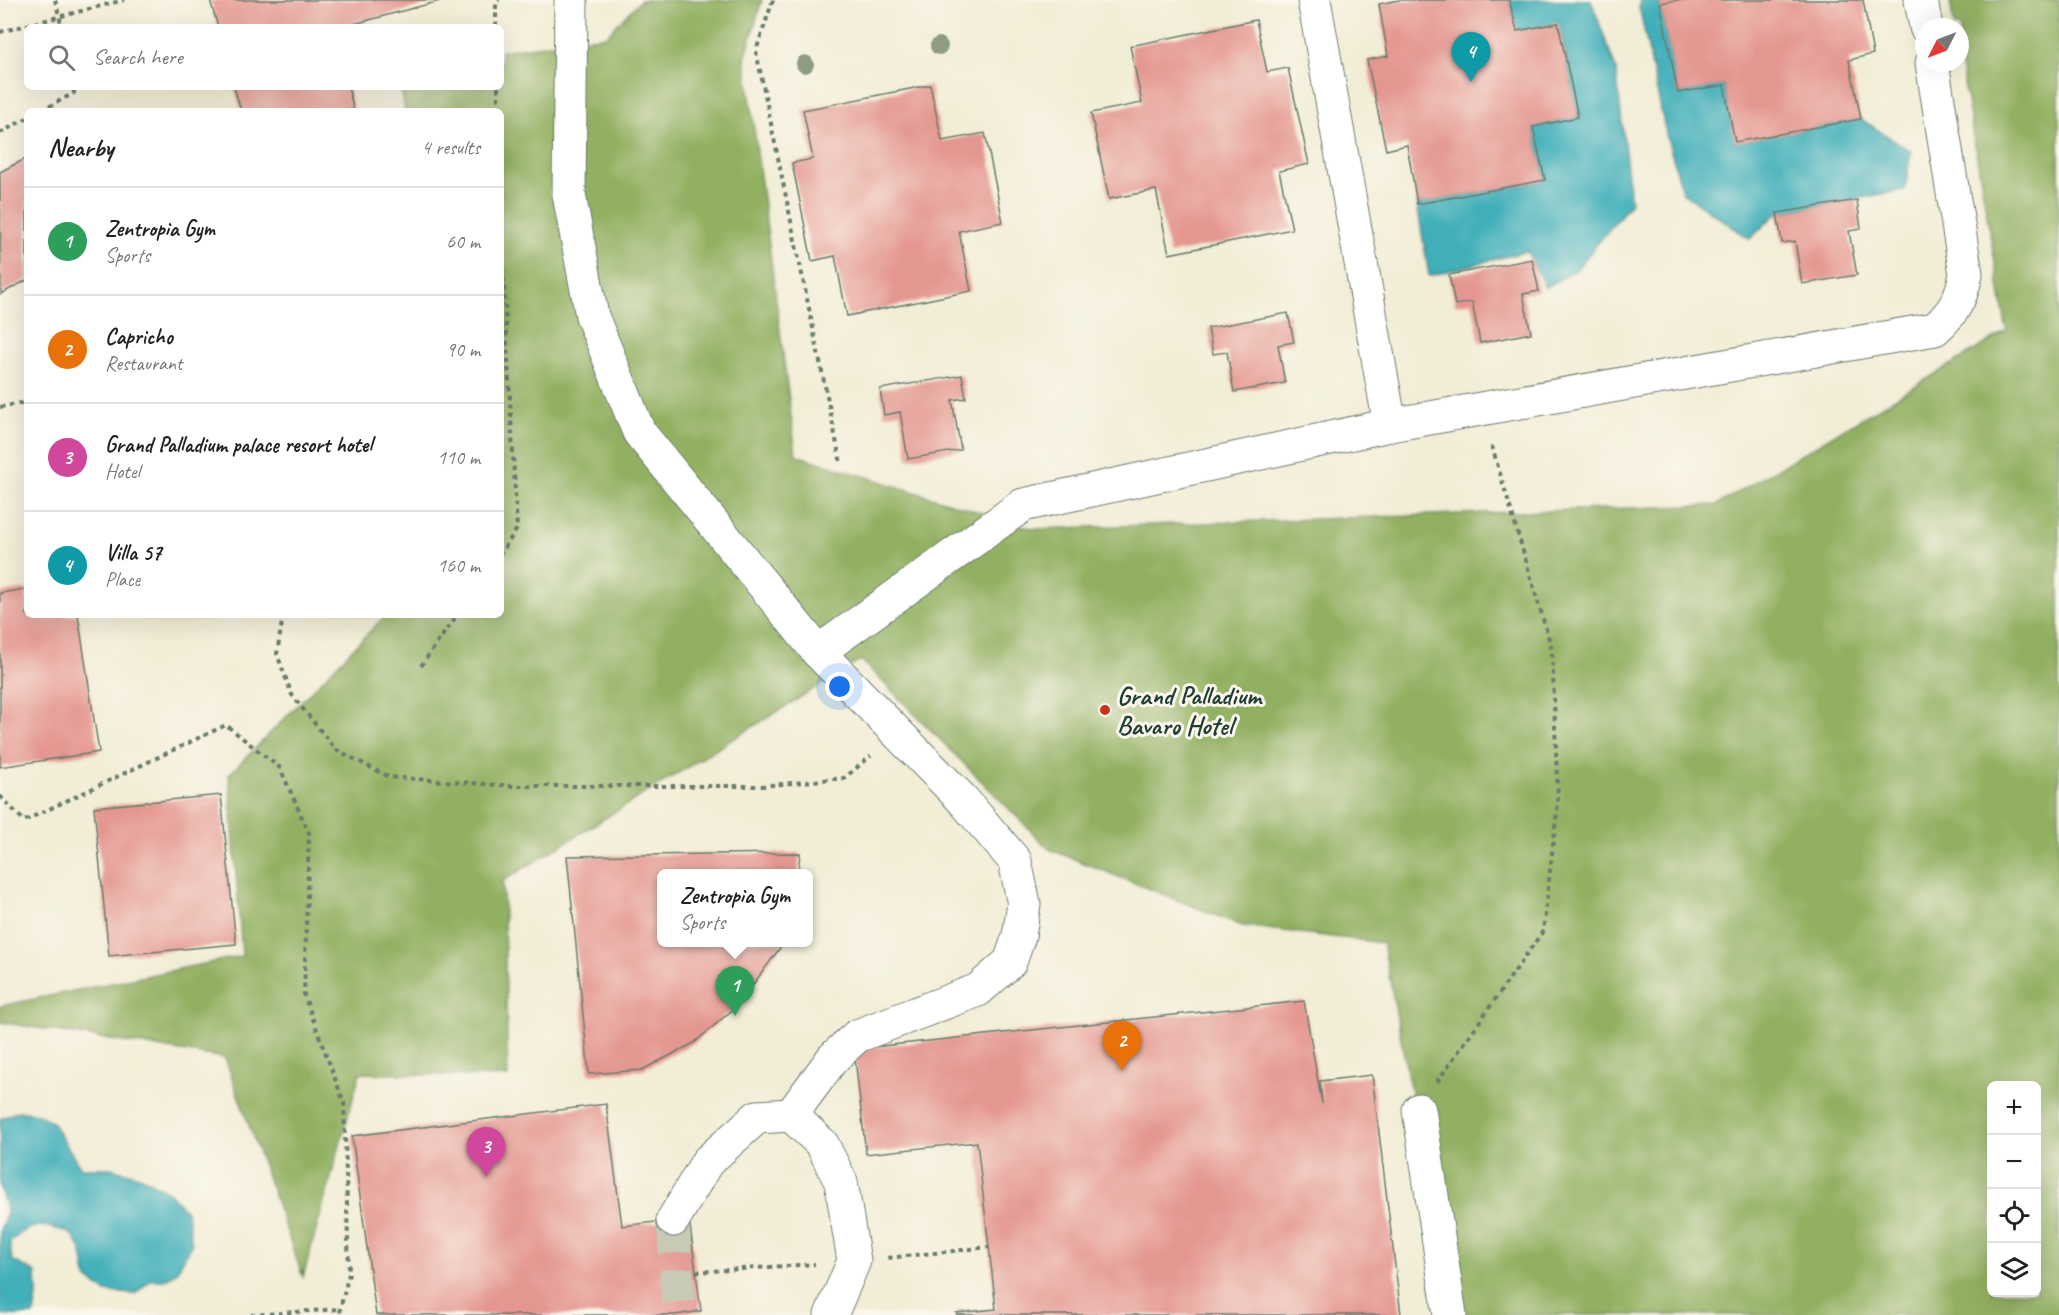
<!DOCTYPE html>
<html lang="en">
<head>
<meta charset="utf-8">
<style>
  :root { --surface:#fff; --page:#f2f2f2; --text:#222; --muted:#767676; --line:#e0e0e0; --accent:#c8321e }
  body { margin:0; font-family:Caveat,sans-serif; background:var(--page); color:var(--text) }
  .controls { position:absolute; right:18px; bottom:18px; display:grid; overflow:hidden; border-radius:9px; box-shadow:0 6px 24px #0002 }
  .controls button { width:54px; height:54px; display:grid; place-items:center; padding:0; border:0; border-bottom:2px solid var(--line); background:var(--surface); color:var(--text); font:30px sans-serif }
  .compass { position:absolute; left:1915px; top:18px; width:54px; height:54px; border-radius:50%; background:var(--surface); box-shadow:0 6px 24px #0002; rotate:228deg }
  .you { position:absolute; left:840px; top:687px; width:21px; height:21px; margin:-15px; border:4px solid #fff; border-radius:50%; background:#1a73e8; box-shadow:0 0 0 9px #1a73e833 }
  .badge { display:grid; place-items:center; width:39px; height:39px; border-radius:50%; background:var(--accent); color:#fff; font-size:20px; font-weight:700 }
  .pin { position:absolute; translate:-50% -50px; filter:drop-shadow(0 2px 3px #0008) }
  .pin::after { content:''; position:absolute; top:32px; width:21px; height:18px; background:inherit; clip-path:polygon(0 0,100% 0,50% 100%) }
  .popup { position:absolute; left:657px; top:869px; width:156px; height:78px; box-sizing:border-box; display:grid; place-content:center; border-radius:9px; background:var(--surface); filter:drop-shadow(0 2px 4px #0005); font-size:20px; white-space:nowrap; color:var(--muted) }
  .popup b { font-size:22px; color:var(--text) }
  .popup::after { content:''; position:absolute; left:50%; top:100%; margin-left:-12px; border:12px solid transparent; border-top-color:var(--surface) }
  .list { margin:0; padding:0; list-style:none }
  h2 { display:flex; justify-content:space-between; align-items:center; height:78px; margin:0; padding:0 24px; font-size:26px }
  h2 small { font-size:20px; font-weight:400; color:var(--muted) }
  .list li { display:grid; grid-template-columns:39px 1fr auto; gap:18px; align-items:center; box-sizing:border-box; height:108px; padding:0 24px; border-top:2px solid var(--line) }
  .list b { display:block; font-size:22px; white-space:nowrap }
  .list p { margin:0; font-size:20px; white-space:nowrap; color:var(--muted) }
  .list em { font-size:20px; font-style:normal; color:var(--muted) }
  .icon { flex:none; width:33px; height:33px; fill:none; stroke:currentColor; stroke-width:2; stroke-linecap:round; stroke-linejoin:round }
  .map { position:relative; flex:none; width:2059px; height:1315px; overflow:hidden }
  .search { position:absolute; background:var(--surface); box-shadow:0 6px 24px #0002; left:24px; top:24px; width:480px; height:66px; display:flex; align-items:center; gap:15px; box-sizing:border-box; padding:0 21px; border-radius:9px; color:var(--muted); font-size:22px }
  .panel { position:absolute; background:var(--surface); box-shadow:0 6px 24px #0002; left:24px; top:108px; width:480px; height:510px; border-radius:9px }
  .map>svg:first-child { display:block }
</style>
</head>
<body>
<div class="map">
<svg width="2059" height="1315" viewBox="0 0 2059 1315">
  <rect width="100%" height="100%" fill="#fbf7ec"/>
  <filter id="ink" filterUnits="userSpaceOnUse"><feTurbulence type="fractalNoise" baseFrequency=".0167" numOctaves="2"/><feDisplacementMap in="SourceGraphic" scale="12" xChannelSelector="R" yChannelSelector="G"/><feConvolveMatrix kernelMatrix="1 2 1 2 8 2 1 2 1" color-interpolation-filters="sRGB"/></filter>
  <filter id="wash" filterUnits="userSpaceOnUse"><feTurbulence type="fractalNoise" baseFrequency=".008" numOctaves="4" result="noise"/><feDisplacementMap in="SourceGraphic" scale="24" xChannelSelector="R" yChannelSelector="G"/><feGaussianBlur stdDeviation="1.35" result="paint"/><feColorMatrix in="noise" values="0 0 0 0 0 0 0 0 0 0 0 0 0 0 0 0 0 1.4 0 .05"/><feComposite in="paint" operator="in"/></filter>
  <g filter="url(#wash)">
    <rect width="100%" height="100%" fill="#f2edd6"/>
    <path fill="#92b062" stroke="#58764b" stroke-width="1.5" fill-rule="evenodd" d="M641,0H762L745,58L796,455L1034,529L1717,505L2007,331L1960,60V27H1954L1950,0H2059V1315H1453L1383,943L1243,926L1049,849L861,660L503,881L508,1077L360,1073L303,1277L225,1058L0,1022V1006L242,956L229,775L386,615H501V111H405L401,87H501V51L606,36ZM1992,1086H2036V1292H1992Z"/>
    <g fill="#3fafb9" stroke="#2f7676" stroke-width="1.5">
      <polygon points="1509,0 1591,0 1616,69 1631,203 1576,270 1545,288 1527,251 1429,276 1417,204 1545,180 1533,127 1578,117 1559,23 1517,31"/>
      <polygon points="1640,0 1677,0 1660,3 1678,93 1724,85 1735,142 1861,119 1911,151 1905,190 1777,213 1750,239 1683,193 1666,134 1639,6"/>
      <path d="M18,1111L38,1114L52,1122L81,1168H110L140,1176L170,1193L187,1212L192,1243L176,1273L164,1280H151L135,1294L106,1292L86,1278C85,1264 82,1244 70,1234C67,1231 61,1230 57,1229C37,1222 26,1228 10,1242L12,1260L36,1273L37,1296L34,1315H0V1230L7,1213L0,1187V1119Z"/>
    </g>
    <g id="blocks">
      <g fill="#e49790">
        <polygon points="210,0 440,0 440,1 343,27 218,27"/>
        <polygon points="1399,0 1509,0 1517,31 1558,23 1578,117 1533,127 1545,180 1417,204 1407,145 1386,150 1367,60 1388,56 1379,4"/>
        <polygon points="1677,0 1863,0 1873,54 1849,60 1861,119 1735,142 1724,85 1678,93 1660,3"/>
        <polygon points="1256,20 1267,72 1288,68 1309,164 1279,171 1292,229 1169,254 1156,190 1109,199 1091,113 1142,103 1130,46"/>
        <polygon points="930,85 942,141 985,133 1003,222 959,231 971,291 847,316 835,256 812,261 792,163 813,159 803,110"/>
        <polygon points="234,87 348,87 354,111 241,111"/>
        <polygon points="27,158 27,280 1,294 0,172"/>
        <polygon points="1857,200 1861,229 1849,231 1857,275 1802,284 1795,241 1782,243 1777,213"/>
        <polygon points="1532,259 1539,291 1523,294 1531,333 1480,343 1472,302 1455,305 1449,275"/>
        <polygon points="1288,313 1294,342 1278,345 1285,383 1234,392 1227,352 1213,354 1208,328"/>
        <polygon points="962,375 966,398 952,400 961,450 908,459 900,412 884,415 880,389"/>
        <polygon points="27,589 27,615 78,615 99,752 0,767 0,593"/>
        <polygon points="221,795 236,944 109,956 94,807"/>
        <polygon points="800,853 798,874 662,874 662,942 781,942 780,948 738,1005 694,1043 642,1070 589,1074 567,856"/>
        <polygon points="1304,1001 1322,1104 1320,1081 1372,1075 1401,1315 957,1315 956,1313 996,1309 977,1142 866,1154 854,1049"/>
        <polygon points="606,1104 622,1226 689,1218 701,1311 675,1315 376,1315 352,1136"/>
      </g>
    </g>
  </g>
  <g filter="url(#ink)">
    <use href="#blocks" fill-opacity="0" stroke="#697b6d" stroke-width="1.5"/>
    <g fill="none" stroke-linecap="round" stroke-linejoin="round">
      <polyline stroke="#c8cab6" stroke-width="33" stroke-dasharray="33 16" stroke-linecap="butt" points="673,1220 679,1315"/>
      <defs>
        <g id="minor">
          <polyline points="571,0 569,195 592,316 639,432 818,652 963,800 1015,861 1024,904 1019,936 1010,962 978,990 857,1036 833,1058 791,1115"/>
          <polyline points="1314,0 1390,425"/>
          <polyline points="1921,0 1926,27"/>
          <path d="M818,652L1023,505L1390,425L1935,329C1954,312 1961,299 1966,274L1932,63"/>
          <polyline points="1419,1110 1450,1315"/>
          <polyline points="673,1220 707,1162 757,1117 791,1115 822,1144 841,1182 854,1261 831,1315"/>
        </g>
      </defs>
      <use href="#minor" stroke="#697b6d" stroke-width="35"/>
      <g stroke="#697b6d" stroke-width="4" stroke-dasharray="4.5 4.5" stroke-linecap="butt">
        <polyline points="55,0 62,27"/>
        <polyline points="773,0 756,51 841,464"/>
        <polyline points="496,27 496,3 499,0"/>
        <polyline points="0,32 124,0"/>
        <polyline points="498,87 498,111"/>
        <polyline points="41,111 74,93 73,87"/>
        <polyline points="0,133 27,118"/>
        <polyline points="501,233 517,529 501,553"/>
        <polyline points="0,407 27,402"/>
        <polyline points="283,615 277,654 292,695 335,749 389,777 513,786 762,786 844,778 871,756"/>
        <polyline points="421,666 457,615"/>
        <polyline points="0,796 24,821 226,725 280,768 309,833 304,995 344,1103 349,1274 340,1309 341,1315"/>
        <polyline points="1437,1082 1543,931 1558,802 1552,649 1491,443"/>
        <polyline points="888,1258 989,1247"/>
        <polyline points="696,1272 815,1264"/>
        <polyline points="251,1315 340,1309"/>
      </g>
      <use href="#minor" stroke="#fff" stroke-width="33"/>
    </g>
    <g fill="#8f9c84">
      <circle cx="939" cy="46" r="9"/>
      <circle cx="805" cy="64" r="9"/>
    </g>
  </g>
  <circle fill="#c8321e" stroke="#fbf7ec" stroke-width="2" cx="1105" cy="710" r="6"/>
  <g text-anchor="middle" stroke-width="6" stroke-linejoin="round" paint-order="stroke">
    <g font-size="26" font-weight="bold" fill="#1f3d34" stroke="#fbf7ec" text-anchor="start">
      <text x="1117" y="704">Grand Palladium<tspan x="1117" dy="30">Bavaro Hotel</tspan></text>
    </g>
  </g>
</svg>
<div class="controls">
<button>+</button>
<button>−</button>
<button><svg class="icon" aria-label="locate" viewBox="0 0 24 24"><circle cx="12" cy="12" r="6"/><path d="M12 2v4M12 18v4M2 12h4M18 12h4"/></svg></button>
<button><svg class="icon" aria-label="layers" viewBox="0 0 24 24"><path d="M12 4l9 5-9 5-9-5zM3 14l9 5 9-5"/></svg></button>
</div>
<svg class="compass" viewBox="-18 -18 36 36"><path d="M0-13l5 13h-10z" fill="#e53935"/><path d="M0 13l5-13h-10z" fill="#767676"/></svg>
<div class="you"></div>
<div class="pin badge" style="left:735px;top:1016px;background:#2e9e5b">1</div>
<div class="popup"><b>Zentropia Gym</b>Sports</div>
<div class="pin badge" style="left:1122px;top:1071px;background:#e8710a">2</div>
<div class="pin badge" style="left:486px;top:1177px;background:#d1479c">3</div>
<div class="pin badge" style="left:1471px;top:82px;background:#0f9aa8">4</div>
<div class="search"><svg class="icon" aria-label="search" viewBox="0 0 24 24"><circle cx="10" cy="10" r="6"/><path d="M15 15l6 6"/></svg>Search here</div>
<section class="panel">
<h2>Nearby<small>4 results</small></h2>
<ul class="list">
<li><span class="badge" style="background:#2e9e5b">1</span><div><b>Zentropia Gym</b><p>Sports</p></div><em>60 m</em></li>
<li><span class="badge" style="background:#e8710a">2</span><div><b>Capricho</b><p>Restaurant</p></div><em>90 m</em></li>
<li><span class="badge" style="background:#d1479c">3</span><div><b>Grand Palladium palace resort hotel</b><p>Hotel</p></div><em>110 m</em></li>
<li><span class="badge" style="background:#0f9aa8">4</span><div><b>Villa 57</b><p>Place</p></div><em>160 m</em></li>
</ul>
</section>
</div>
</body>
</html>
